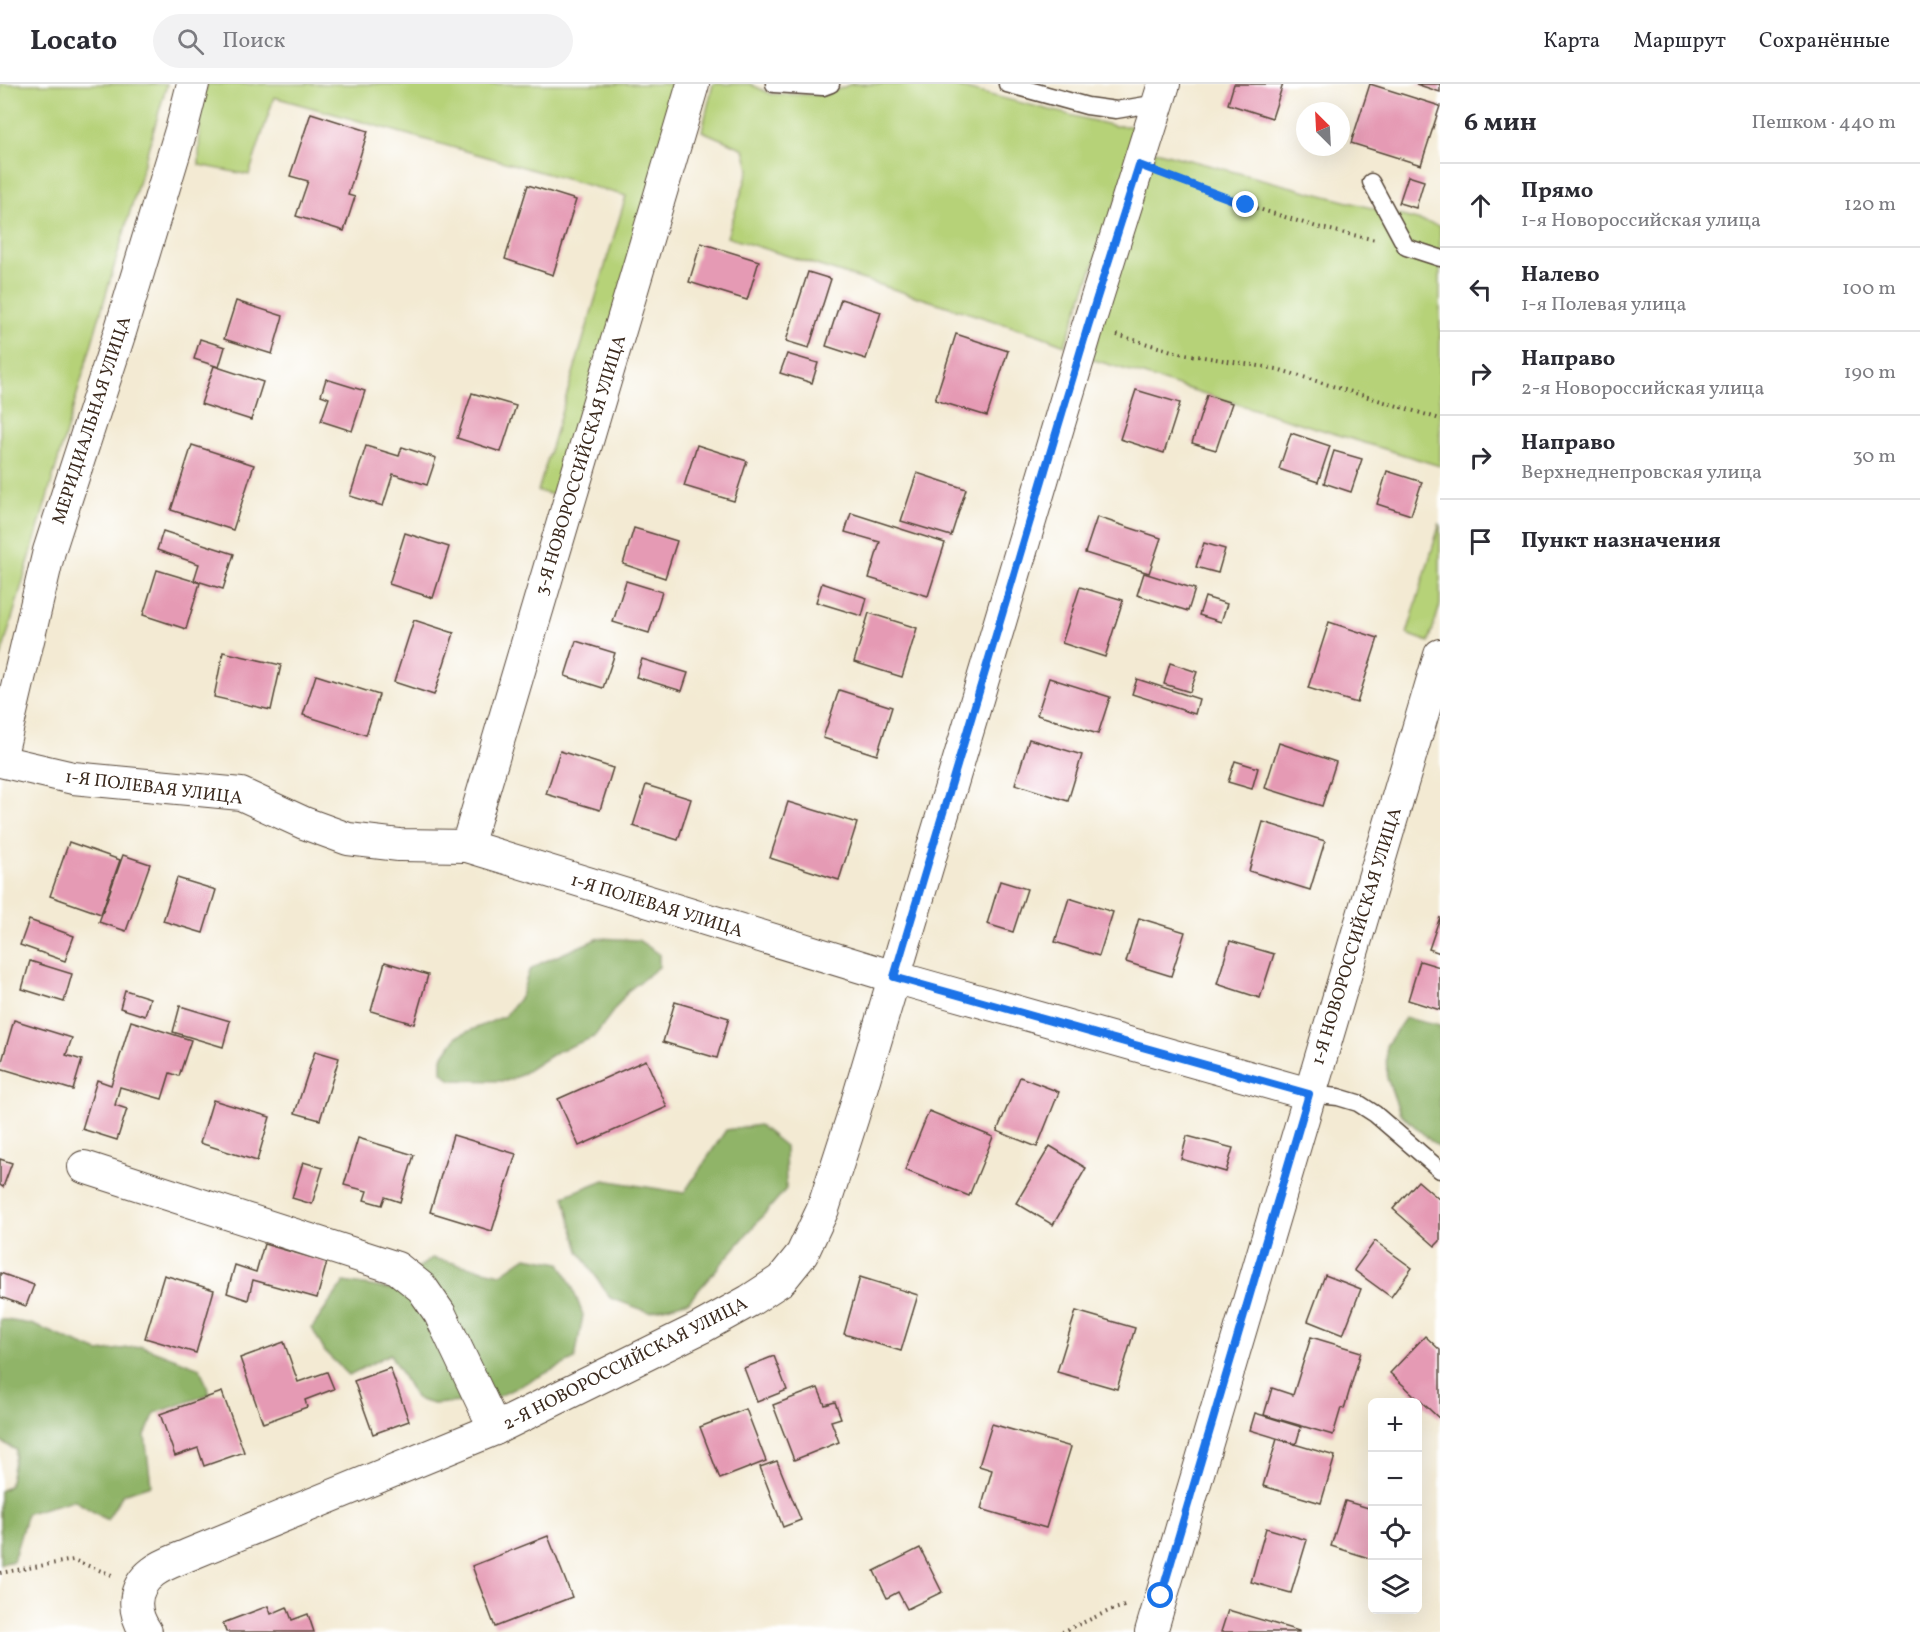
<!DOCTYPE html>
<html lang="ru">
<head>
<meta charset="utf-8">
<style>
  :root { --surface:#fff; --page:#f2f2f3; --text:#2b2b33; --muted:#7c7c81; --line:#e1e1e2 }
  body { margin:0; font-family:Vollkorn,serif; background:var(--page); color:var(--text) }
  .controls { position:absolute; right:18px; bottom:18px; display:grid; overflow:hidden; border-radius:9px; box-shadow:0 6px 24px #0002 }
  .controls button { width:54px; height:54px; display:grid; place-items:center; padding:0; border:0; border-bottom:2px solid var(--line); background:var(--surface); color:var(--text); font:30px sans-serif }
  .compass { position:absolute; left:1296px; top:18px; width:54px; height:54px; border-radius:50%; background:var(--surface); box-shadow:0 6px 24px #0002; rotate:336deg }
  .stop { position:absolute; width:18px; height:18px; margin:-14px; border:4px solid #1a73e8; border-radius:50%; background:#fff }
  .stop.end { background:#1a73e8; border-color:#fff; box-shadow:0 2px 6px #0008 }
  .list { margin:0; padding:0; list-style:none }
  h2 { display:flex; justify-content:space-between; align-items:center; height:78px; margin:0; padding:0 24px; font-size:26px }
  h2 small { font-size:20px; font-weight:400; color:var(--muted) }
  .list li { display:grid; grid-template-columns:39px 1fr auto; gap:18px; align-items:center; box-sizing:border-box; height:84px; padding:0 24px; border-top:2px solid var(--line) }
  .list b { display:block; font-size:22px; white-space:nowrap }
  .list p { margin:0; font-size:20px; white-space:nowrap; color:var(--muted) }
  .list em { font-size:20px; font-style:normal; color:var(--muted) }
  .icon { flex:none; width:33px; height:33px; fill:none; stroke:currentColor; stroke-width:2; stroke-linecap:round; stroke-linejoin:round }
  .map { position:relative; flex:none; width:1440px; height:1548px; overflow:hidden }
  header { display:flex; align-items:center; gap:36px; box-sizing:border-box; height:84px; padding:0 30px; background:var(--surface); border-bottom:2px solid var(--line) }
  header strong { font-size:28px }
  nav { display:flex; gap:33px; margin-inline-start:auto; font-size:21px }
  .search { width:420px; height:54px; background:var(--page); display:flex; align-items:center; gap:15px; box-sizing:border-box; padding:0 21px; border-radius:33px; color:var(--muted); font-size:22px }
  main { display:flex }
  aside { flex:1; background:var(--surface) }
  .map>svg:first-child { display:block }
</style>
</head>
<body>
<header>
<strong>Locato</strong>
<div class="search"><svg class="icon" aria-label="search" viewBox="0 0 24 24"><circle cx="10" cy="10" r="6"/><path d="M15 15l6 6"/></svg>Поиск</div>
<nav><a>Карта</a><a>Маршрут</a><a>Сохранённые</a></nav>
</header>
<main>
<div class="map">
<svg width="1440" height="1548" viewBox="0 0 1440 1548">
  <rect width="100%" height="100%" fill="#fff"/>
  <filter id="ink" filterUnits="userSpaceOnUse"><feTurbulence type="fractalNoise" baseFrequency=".0167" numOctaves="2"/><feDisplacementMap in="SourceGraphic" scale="12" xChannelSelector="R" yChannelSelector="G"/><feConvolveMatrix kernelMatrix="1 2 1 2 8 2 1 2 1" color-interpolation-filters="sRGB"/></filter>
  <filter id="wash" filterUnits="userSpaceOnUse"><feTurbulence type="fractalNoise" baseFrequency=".008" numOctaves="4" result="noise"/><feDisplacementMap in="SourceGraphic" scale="24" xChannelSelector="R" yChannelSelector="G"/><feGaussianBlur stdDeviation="1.35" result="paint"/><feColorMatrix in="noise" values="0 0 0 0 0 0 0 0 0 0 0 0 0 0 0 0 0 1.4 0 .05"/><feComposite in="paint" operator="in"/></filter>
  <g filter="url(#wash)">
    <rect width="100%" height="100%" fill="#f3ead3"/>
    <g fill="#b6d278" stroke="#787e4b" stroke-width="1.5">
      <polygon points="0,0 167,0 0,576"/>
      <polygon points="207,0 683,0 561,413 538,407 626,112 274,13 249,91 199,81 200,23"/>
      <polygon points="713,0 750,0 771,10 825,11 851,0 946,0 1114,42 1143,42 1065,261 1039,251 727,153 749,85 744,65 702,47"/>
      <polygon points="1155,67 1440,142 1440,382 1091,275"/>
      <polygon points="1440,439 1440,521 1429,558 1407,550"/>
    </g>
    <g fill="#90b468" stroke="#666f43" stroke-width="1.5">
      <polygon points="599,854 638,856 659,870 659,883 628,907 594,953 556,968 519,992 506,997 451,996 442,988 442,974 457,952 505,932 521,912 529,887 541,879"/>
      <polygon points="1405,934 1440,942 1440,1063 1431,1057 1400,1029 1387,994 1386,962"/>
      <polygon points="759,1041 785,1062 786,1105 689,1217 649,1228 610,1214 579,1167 564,1112 604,1096 684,1109 726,1046"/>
      <polygon points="526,1173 560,1179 572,1202 583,1231 575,1275 491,1316 433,1320 416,1315 390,1270 349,1291 325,1268 312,1244 344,1198 390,1205 432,1174 501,1190"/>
      <polygon points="0,1235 31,1240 99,1268 142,1262 200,1284 210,1310 155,1329 145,1351 151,1401 123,1410 107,1436 74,1416 27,1429 13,1477 0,1480 0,1407 9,1402 16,1366 0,1357"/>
    </g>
    <g id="blocks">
      <g fill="#e59ab4">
        <polygon points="1234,0 1283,0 1272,34 1228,20"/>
        <polygon points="1370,0 1440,22 1421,81 1351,59"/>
        <polygon points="1416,0 1440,0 1440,8"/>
        <polygon points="311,29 368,47 348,111 355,113 344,147 296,132 308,97 290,92"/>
        <polygon points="1408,92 1424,97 1416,124 1399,119"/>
        <polygon points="528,101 576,116 553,191 505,175"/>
        <polygon points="701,159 759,177 747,216 689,198"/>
        <polygon points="808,188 831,195 809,264 786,257"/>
        <polygon points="841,215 881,228 866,275 826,262"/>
        <polygon points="236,217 283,232 272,270 224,255"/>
        <polygon points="956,250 1008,267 987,332 935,316"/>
        <polygon points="200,255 225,263 219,283 194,275"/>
        <polygon points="787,270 818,279 812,299 780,289"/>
        <polygon points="214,282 263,298 251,336 201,320"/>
        <polygon points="326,295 365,307 352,347 321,337 329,314 321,311"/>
        <polygon points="1136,306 1180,319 1164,369 1120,355"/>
        <polygon points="472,309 516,322 501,368 457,354"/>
        <polygon points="1207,311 1232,319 1216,366 1192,359"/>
        <polygon points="1291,349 1330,362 1318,398 1279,385"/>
        <polygon points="192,361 254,381 233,446 171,426"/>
        <polygon points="697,361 747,377 734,417 684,402"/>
        <polygon points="366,362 399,372 402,363 436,374 427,401 393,390 383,422 350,412"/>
        <polygon points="1334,367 1362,375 1351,408 1324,399"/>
        <polygon points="1387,387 1422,398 1411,431 1377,420"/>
        <polygon points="917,389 966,405 951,452 901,437"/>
        <polygon points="851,429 945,459 928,512 869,494 880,458 845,448"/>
        <polygon points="1097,433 1161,454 1149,489 1085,469"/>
        <polygon points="634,444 677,457 665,494 623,480"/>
        <polygon points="163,447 234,470 223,505 194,496 199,480 157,466"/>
        <polygon points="405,449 449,463 433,514 389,500"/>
        <polygon points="1204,459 1225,465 1218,489 1196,483"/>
        <polygon points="157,486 200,499 186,545 143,531"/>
        <polygon points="1144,489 1195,505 1188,527 1137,511"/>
        <polygon points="626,497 662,508 649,549 613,538"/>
        <polygon points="822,499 867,514 862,532 816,518"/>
        <polygon points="1080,503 1123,516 1105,573 1062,559"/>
        <polygon points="1205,513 1227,520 1221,538 1199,531"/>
        <polygon points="869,529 917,544 902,593 854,578"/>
        <polygon points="414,536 454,549 434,611 394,598"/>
        <polygon points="1329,538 1378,554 1357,619 1308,604"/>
        <polygon points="576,557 615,569 603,604 565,592"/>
        <polygon points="223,568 281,581 271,626 214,613"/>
        <polygon points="642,575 688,589 682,607 636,593"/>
        <polygon points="1170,579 1197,588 1190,608 1164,600"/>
        <polygon points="316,591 379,611 366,651 303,631"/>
        <polygon points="1049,594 1110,613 1098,650 1037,631"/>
        <polygon points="1137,595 1199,615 1195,630 1132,610"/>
        <polygon points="839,606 892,623 877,671 823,654"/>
        <polygon points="1029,655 1082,671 1068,717 1015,700"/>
        <polygon points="1279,659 1336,678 1322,722 1265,704"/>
        <polygon points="560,667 613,684 600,726 546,710"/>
        <polygon points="1235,677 1258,684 1252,705 1228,698"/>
        <polygon points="646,701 691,715 678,756 633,742"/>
        <polygon points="788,718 857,739 839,796 770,774"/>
        <polygon points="1263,738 1325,757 1310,806 1249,787"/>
        <polygon points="69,758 120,776 101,830 50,812"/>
        <polygon points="123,771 150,780 126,847 99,838"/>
        <polygon points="177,794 216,806 203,849 163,837"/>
        <polygon points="1000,797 1027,805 1013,848 987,840"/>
        <polygon points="1069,814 1113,828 1099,872 1055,858"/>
        <polygon points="1440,833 1440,869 1429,865"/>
        <polygon points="1139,834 1185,848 1171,892 1126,878"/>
        <polygon points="29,836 74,852 65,877 20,861"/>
        <polygon points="1230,857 1274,870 1260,914 1217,900"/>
        <polygon points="30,877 72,890 64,918 22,905"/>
        <polygon points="1420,877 1440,883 1440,926 1408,916"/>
        <polygon points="385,878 428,891 414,940 371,927"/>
        <polygon points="125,906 150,914 145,932 120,924"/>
        <polygon points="675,918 729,934 717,974 663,958"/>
        <polygon points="180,922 230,937 223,963 173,948"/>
        <polygon points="14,936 72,954 66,971 82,976 73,1006 0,984"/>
        <polygon points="131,937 191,956 179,992 170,989 162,1015 120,1003 115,1021 127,1025 117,1056 82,1045 97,996 111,1001"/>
        <polygon points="315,967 339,974 320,1036 295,1029"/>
        <polygon points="646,976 667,1023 579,1062 558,1015"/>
        <polygon points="1020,993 1059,1008 1037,1063 997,1047"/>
        <polygon points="213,1016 270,1033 257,1077 200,1059"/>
        <polygon points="929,1027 993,1053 969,1112 905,1086"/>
        <polygon points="453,1051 516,1070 492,1147 430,1128"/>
        <polygon points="1187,1052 1233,1064 1226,1088 1181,1075"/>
        <polygon points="358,1054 414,1071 400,1118 385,1113 382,1121 364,1116 367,1107 344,1101"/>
        <polygon points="1050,1062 1086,1084 1053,1141 1016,1119"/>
        <polygon points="0,1075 12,1079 3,1103 0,1101"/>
        <polygon points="303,1078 323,1084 312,1120 292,1114"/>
        <polygon points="1418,1097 1440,1116 1440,1157 1435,1162 1393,1125"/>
        <polygon points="1375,1157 1412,1184 1391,1213 1354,1186"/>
        <polygon points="264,1160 327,1178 317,1214 253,1196 248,1216 227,1209 235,1181 256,1188"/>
        <polygon points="0,1189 34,1201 26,1222 0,1213"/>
        <polygon points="164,1191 214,1206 196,1269 145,1254"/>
        <polygon points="1325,1191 1361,1205 1343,1251 1308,1237"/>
        <polygon points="860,1193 918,1211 901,1267 844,1250"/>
        <polygon points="1076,1227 1135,1244 1117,1305 1057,1288"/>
        <polygon points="1425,1252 1440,1266 1440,1335 1390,1289"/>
        <polygon points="1311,1253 1361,1268 1344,1325 1341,1324 1333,1351 1264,1331 1272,1304 1293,1311"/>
        <polygon points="284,1258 298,1298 327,1288 334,1305 305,1316 307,1323 263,1339 240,1274"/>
        <polygon points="774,1272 787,1306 757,1318 744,1284"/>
        <polygon points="390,1284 409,1337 373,1350 354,1297"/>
        <polygon points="818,1304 825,1321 835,1318 841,1334 831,1337 839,1358 794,1376 773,1321"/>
        <polygon points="222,1308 244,1368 204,1382 198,1364 175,1372 160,1330"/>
        <polygon points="746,1325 766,1377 720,1395 700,1343"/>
        <polygon points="1255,1329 1301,1343 1296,1360 1250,1346"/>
        <polygon points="992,1340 1071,1363 1046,1444 981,1425 992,1386 979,1382"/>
        <polygon points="1277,1355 1335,1372 1321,1419 1263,1402"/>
        <polygon points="777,1377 801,1436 783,1443 760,1383"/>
        <polygon points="1345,1417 1372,1425 1372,1475 1331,1462"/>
        <polygon points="1266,1444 1307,1456 1291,1509 1251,1498"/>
        <polygon points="548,1452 572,1513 495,1543 472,1482"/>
        <polygon points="920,1464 942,1508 907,1525 898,1508 887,1514 874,1487"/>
        <polygon points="268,1522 271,1530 287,1523 292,1536 308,1530 314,1548 226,1548 223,1539"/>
        <polygon points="1228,1526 1299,1547 1299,1548 1221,1548"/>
      </g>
    </g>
  </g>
  <g filter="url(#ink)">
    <use href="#blocks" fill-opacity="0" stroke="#574739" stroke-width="1.5"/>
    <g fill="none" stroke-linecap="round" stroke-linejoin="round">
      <defs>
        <g id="lane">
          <polyline points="774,0 823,3 831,0"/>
          <polyline points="1007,0 1087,22 1116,26 1158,19"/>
          <polyline points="1371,98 1406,163 1440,174"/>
          <polyline points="1309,1010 1338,1013 1358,1019 1375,1030 1440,1086"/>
        </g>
        <g id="street">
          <polyline points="0,675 49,467 120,248 182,43 193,0"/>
          <polyline points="0,677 73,694 241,710 304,739 348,755 399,761 467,762 894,893 1309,1010"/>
          <polyline points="467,762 693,0"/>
          <polyline points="84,1083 397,1184 422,1204 440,1230 495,1345"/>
          <path d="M146,1548C132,1527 132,1504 153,1488C163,1480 177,1476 188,1471L495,1345L702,1243L749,1217L781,1196L802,1170L823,1125L853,1032L1088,242L1164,0"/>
          <polyline points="1151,1548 1440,571"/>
        </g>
      </defs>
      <use href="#lane" stroke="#574739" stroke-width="19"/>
      <use href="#street" stroke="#574739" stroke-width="34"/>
      <g stroke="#574739" stroke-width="4" stroke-dasharray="1.5 4.5" stroke-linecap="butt">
        <polyline points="1166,91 1246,121 1317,143 1376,156"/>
        <polyline points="1117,251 1179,269 1277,285 1440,335"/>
        <polyline points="0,1489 73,1476 112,1491"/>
        <polyline points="1062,1548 1111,1526 1128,1521"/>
      </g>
      <use href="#lane" stroke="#fff" stroke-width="16"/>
      <use href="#street" stroke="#fff" stroke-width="32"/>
    </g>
  </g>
  <g fill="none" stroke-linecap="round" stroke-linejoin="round" filter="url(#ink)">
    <polyline stroke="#1a73e8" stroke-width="8" points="1161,1512 1309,1010 894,893 1088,242 1139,81 1246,121"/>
  </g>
  <g text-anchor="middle" stroke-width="5" stroke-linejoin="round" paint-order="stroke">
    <g font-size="18" fill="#3b2a1e" stroke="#fff">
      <text transform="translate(91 336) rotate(-72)" y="6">МЕРИДИАЛЬНАЯ УЛИЦА</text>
      <text transform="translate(580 381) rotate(-73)" y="6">3-Я НОВОРОССИЙСКАЯ УЛИЦА</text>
      <text transform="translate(154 703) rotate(7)" y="6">1-Я ПОЛЕВАЯ УЛИЦА</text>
      <text transform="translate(657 821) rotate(17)" y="6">1-Я ПОЛЕВАЯ УЛИЦА</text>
      <text transform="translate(1356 852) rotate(-73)" y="6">1-Я НОВОРОССИЙСКАЯ УЛИЦА</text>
      <text transform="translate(625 1279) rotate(-27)" y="6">2-Я НОВОРОССИЙСКАЯ УЛИЦА</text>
    </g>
  </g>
</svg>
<div class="controls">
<button>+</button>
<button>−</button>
<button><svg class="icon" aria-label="locate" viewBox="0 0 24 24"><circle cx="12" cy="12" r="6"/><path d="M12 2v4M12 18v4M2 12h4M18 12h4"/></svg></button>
<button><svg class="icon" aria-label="layers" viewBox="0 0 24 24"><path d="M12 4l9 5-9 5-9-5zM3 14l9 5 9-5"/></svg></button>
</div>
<svg class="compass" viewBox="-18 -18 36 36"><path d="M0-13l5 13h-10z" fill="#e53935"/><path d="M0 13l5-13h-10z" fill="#7c7c81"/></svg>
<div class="stop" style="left:1161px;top:1512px"></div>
<div class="stop end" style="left:1246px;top:121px"></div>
</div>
<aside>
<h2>6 мин<small>Пешком · 440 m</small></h2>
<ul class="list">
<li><svg class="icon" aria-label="ahead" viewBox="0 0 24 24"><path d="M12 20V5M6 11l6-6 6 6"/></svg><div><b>Прямо</b><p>1-я Новороссийская улица</p></div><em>120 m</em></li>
<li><svg class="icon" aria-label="left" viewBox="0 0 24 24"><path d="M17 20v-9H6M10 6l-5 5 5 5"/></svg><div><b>Налево</b><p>1-я Полевая улица</p></div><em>100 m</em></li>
<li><svg class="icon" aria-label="right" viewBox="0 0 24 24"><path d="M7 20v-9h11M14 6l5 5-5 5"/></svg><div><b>Направо</b><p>2-я Новороссийская улица</p></div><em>190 m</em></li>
<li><svg class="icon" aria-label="right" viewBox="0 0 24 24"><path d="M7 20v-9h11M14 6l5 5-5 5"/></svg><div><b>Направо</b><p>Верхнеднепровская улица</p></div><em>30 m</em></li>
<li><svg class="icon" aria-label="arrive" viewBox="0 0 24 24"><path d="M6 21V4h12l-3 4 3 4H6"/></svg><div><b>Пункт назначения</b></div></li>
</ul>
</aside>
</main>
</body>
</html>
